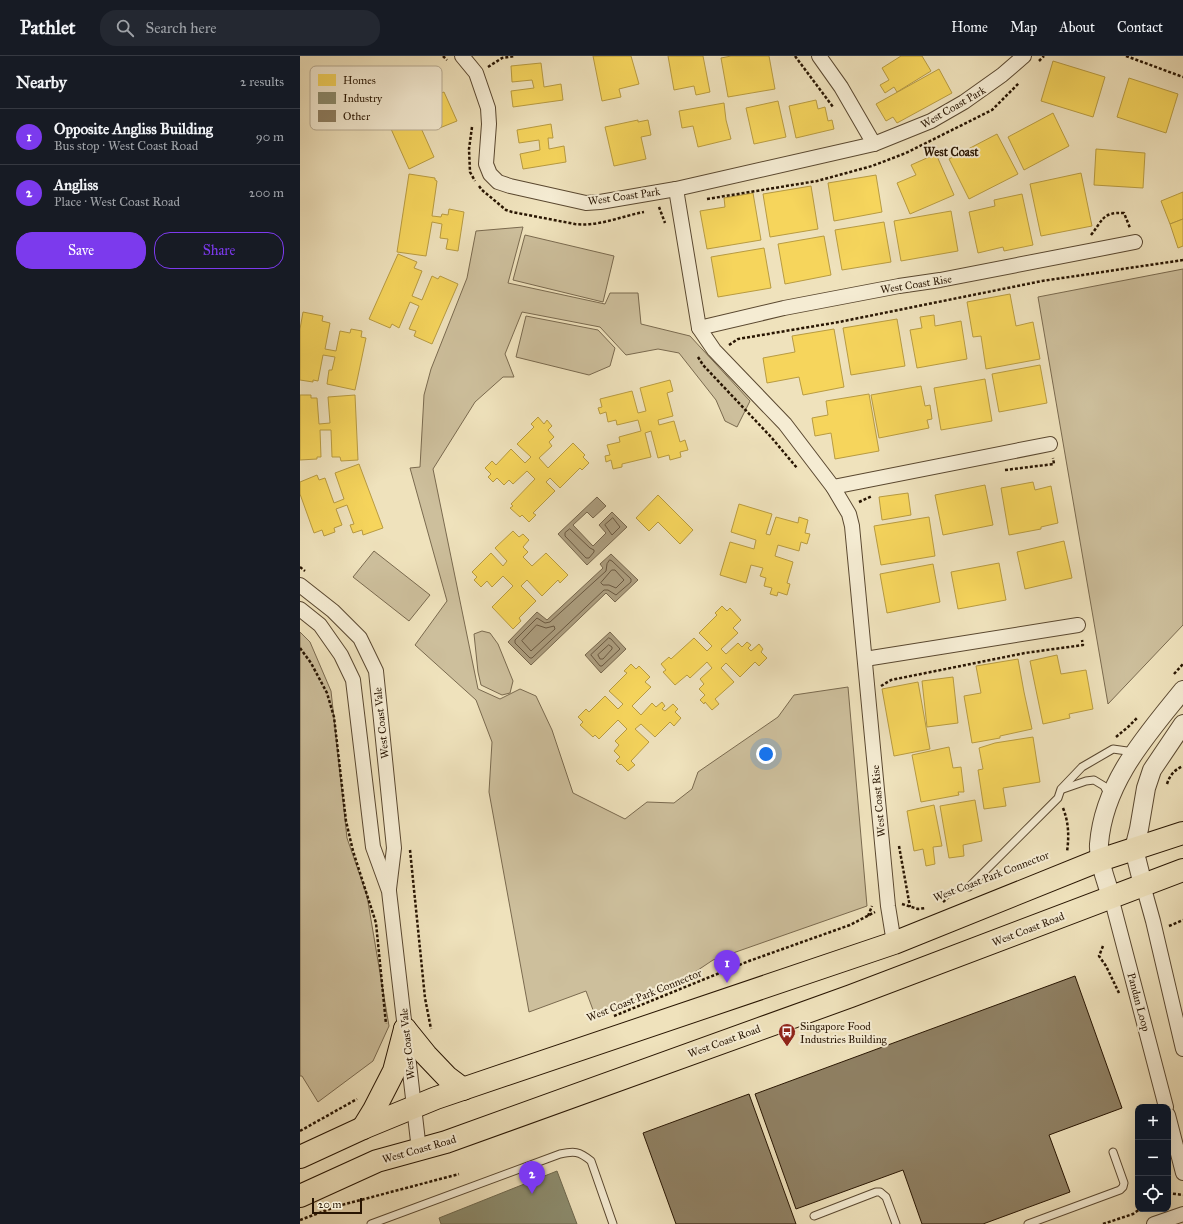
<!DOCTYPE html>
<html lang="en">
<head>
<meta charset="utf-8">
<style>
  :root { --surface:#171b24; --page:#242831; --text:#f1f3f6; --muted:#9ea1a6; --line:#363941; --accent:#7c3aed }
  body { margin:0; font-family:"IM FELL Great Primer",serif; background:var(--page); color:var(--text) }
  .controls { position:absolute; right:12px; bottom:12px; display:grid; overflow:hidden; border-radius:8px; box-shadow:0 4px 16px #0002 }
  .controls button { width:36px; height:36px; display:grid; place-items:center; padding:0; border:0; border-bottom:1px solid var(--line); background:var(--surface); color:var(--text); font:20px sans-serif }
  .scale { position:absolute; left:12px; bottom:10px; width:50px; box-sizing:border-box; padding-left:4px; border:2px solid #281502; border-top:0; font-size:11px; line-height:14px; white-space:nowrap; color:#281502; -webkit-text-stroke:3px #f5ecd3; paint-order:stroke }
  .you { position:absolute; left:466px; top:698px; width:14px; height:14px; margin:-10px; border:3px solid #fff; border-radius:50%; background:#1a73e8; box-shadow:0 0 0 6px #1a73e833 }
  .badge { display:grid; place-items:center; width:26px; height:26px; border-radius:50%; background:var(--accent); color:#fff; font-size:13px; font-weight:700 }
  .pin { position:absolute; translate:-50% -33px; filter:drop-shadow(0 1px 2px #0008) }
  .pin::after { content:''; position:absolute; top:21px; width:14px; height:12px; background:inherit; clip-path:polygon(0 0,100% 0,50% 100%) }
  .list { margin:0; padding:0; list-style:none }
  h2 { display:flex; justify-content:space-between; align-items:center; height:52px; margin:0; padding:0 16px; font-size:17px }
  h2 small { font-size:13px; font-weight:400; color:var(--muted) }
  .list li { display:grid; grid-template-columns:26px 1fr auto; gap:12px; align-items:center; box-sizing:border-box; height:56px; padding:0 16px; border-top:1px solid var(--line) }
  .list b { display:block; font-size:15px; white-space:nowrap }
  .list p { margin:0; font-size:13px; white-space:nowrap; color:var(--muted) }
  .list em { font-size:13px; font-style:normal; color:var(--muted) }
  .actions { display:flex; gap:8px; padding:12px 16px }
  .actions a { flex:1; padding:9px 0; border:1px solid var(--accent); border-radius:16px; text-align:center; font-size:14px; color:var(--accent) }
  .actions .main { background:var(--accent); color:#fff }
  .icon { flex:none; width:22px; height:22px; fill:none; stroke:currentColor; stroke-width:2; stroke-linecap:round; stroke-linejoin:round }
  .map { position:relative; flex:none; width:883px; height:1168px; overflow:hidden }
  header { display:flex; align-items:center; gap:24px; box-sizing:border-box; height:56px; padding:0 20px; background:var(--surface); border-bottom:1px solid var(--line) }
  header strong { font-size:19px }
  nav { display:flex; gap:22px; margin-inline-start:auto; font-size:14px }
  .search { width:280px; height:36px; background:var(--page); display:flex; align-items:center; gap:10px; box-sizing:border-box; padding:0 14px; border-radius:16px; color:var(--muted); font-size:15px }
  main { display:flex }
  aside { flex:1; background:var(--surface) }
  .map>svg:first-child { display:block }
</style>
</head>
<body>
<header>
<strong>Pathlet</strong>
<div class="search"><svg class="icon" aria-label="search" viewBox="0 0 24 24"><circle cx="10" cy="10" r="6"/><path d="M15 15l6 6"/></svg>Search here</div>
<nav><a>Home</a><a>Map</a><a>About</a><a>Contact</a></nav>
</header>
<main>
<aside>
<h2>Nearby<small>2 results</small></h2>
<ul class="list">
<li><span class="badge">1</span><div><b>Opposite Angliss Building</b><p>Bus stop · West Coast Road</p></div><em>90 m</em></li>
<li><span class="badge">2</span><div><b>Angliss</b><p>Place · West Coast Road</p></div><em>200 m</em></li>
</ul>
<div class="actions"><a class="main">Save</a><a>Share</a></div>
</aside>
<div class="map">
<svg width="883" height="1168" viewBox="0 0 883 1168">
  <rect width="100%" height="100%" fill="#efe2bc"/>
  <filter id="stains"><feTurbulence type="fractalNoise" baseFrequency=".005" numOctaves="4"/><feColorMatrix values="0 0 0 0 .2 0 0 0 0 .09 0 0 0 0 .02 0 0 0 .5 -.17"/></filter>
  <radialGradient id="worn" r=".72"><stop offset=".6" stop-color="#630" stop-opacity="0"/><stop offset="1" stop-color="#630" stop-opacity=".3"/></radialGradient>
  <g fill="#cdbf9c" stroke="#7a6a4f">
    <polygon points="223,171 208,227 305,248 310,237 338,237 341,268 390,280 450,345 437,371 425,365 416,344 379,297 358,293 326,299 300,271 222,256 205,298 214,321 203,321 175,346 133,413 178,633 200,643 220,633 236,640 252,674 273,737 325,763 347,746 374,747 392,733 398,716 478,661 494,639 548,631 567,850 413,904 389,920 296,962 286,935 229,956 189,736 192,686 176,644 115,589 147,545 110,412 120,411 124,339 131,313 167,222 176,175"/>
    <polygon points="225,179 314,200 303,246 213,224"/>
    <polygon points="883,213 883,569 808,648 738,241"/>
    <polygon points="226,260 298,274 315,292 310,310 289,319 216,301"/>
    <polygon points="74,495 130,539 109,565 53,521"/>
    <polygon points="182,575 190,577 198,588 213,625 210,637 202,639 181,629 178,616 174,578"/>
    <polygon points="0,576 10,586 31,635 47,782 67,840 89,970 73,1005 18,1046 2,1020 0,1020"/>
  </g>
  <g fill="#ab9c7d" stroke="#77664c">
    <polygon points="297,441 306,450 293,462 287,456 273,469 293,490 306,477 299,469 312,456 327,471 287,509 258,478"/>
    <polygon points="311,498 338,524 315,546 306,537 231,609 208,586 237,556 247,564 303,512 300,508"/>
    <polygon points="310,576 326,593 301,617 285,599"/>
  </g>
  <g fill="#f6d55c" stroke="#b89b41">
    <polygon points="293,0 331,0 339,28 319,33 321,41 302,45"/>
    <polygon points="368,0 403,0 410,36 396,39 394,30 374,34"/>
    <polygon points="431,0 469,0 475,33 428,41 421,2"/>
    <polygon points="601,0 622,0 631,15 597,36 594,31 585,37 580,29 589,24 582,12"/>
    <polygon points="753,5 805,21 793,61 741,45"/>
    <polygon points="241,7 244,31 261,28 263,44 213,51 211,35 234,32 232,24 212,26 211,10"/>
    <polygon points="639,13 652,37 597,67 593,61 586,65 576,48"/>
    <polygon points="829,22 878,38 866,77 817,61"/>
    <polygon points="104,32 119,66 129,61 123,47 130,44 127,37 133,34 136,39 144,36 157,65 137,73 134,66 121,72 134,101 109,113 78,44"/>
    <polygon points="516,44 518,53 525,51 528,65 532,64 534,73 496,82 489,50"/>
    <polygon points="478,45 486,81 454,88 446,52"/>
    <polygon points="424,47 426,64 431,83 398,91 393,70 382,72 379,55"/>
    <polygon points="753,57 769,90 724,114 708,81"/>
    <polygon points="338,64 338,66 348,64 351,79 341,81 346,103 314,110 305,71"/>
    <polygon points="251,68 253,82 248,82 249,93 264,90 266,106 223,113 220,98 240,94 239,84 219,87 217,74"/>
    <polygon points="697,78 718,118 669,143 649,103"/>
    <polygon points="796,93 845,97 843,132 794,129"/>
    <polygon points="636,98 654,139 610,158 597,127 616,119 611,109"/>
    <polygon points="781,117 792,170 741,180 730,128"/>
    <polygon points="109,118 135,122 135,124 137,125 132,160 141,161 142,158 148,159 149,153 164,156 158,195 146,193 148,183 140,182 142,168 132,166 126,200 97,196"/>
    <polygon points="576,119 582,156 534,165 528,127"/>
    <polygon points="511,130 518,173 470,181 463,138"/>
    <polygon points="883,136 883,163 870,168 861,145"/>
    <polygon points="453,137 461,184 407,193 400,155 425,151 424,142"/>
    <polygon points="722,138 733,189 704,195 703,191 678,197 669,156 695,150 694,144"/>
    <polygon points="651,155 658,195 601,205 594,165"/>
    <polygon points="883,163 883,190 878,192 870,168"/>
    <polygon points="584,166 591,206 542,214 535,174"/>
    <polygon points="524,180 531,219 485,228 478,188"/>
    <polygon points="464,192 471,232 418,241 411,201"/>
    <polygon points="98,198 117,206 114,212 122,215 112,240 122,244 132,220 138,223 140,220 158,228 132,288 114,280 116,275 109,273 119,250 110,246 99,272 92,268 90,272 69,263"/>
    <polygon points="710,238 716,270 733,266 740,303 686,313 681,280 673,281 667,246"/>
    <polygon points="3,256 23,260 22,265 30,267 25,293 36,295 40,275 50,277 51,273 62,275 61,281 66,282 55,334 27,328 29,314 32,314 35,301 23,299 18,325 13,324 13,326 0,324 0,273"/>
    <polygon points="634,259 635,270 661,265 667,303 617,312 610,274 622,272 620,261"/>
    <polygon points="597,263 605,310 551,319 543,272"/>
    <polygon points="534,273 544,331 503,339 499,321 467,327 463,302 495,296 492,280"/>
    <polygon points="740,309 747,347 699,356 692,318"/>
    <polygon points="685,323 692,365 641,374 634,332"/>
    <polygon points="370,324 373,335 367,337 373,360 358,364 359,369 374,365 380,386 385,384 388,394 380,396 381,401 370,404 369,399 358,402 351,375 345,377 351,401 322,408 322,411 313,413 311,404 306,406 305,400 310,399 307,389 320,386 319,381 341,375 338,364 317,369 316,364 308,366 306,356 300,358 298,352 302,351 300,343 332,335 338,357 346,355 340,332"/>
    <polygon points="621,330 625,350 630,349 632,363 627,364 629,372 579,382 571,339"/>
    <polygon points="569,338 579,395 535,403 531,377 515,380 512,362 528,359 526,345"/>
    <polygon points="0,339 11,339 11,342 17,342 19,368 30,367 28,341 55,339 58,404 41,405 40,401 32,401 31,374 20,374 21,401 17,401 17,403 0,404"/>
    <polygon points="238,361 244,368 247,364 252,370 248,374 254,381 249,386 252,390 239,402 248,412 273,387 285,399 283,401 289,407 282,414 280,412 260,432 250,422 246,426 255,435 233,457 236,459 229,466 222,459 220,461 210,452 213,450 211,448 235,423 227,415 213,428 209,424 204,429 197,422 193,426 188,421 191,418 185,412 192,405 196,409 211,393 225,407 231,401 217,388 234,371 231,368"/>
    <polygon points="59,408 83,472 63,479 62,474 53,477 50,469 54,468 47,449 36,453 42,469 34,472 35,476 24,480 22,474 14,477 0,438 0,426 17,419 19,424 25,422 34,447 44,443 35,417"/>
    <polygon points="733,426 735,434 751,430 758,467 741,471 741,473 709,479 701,432"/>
    <polygon points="685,429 693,469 643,479 635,439"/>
    <polygon points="608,437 611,459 582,464 579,441"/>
    <polygon points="358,439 393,474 380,488 358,466 349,475 336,462"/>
    <polygon points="439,448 472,458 466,478 470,479 476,461 498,467 499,461 508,464 505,477 510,478 507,488 501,486 499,495 478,489 475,500 493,506 487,527 490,528 487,539 478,536 477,540 470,538 472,532 464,530 466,522 460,520 463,512 451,509 446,527 420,519 430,486 454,493 456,484 431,476"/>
    <polygon points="629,461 635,500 581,509 574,470"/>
    <polygon points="213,475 219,481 223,478 229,484 223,491 228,496 223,501 232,510 246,497 268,519 260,527 258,524 242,540 227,524 221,530 236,545 219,562 221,565 213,573 192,551 213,530 203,520 192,531 187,525 181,531 174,524 177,521 172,516 191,497 203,510 207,505 195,492"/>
    <polygon points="764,485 772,522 725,533 717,496"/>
    <polygon points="699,507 706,544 658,553 651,516"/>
    <polygon points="633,508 640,546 587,557 580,518"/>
    <polygon points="422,550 427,555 430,552 441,564 433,572 438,577 421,593 426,598 438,587 442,591 447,586 451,589 448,592 451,595 459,588 463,593 461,596 467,602 459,610 455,606 440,621 426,607 421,612 434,626 415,643 419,648 412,654 405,646 404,648 400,644 405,639 399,633 404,628 400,623 412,612 407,606 390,622 387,619 375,629 363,616 366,614 361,608 369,601 371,603 394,582 407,595 412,590 399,577 417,559 415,557"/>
    <polygon points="757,599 761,618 786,614 793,653 769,658 770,662 743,668 730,605"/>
    <polygon points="718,603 724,636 732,673 700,680 700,682 672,687 664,640 681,637 676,610"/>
    <polygon points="331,608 336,613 339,610 350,621 345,626 351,631 332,650 341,659 352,647 356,651 362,646 365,650 362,653 365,655 373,648 378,653 375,656 381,662 374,670 370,666 355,681 341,668 335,673 349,686 331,705 335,709 328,715 321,708 320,709 316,705 320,701 314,695 319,689 315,685 327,673 318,664 299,683 295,679 293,681 280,669 283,666 278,661 286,653 289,656 305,640 318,653 323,648 309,635 327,617 324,615"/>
    <polygon points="653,621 658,667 627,671 622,625"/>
    <polygon points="618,626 630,693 594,700 582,633"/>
    <polygon points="733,681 740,726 703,732 706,750 684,753 678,714 683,713 679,692 695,687"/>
    <polygon points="649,691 653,712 661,711 664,736 658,736 659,739 621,746 612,699"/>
    <polygon points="675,744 682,785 663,789 664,800 649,802 640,750"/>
    <polygon points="634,749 642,790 633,791 635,808 626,810 623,793 614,795 607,755"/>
  </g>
  <polygon fill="#8c8c6e" stroke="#6e684e" points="257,1115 277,1168 141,1168 139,1162"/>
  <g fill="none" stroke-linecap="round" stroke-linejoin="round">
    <g stroke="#6a5840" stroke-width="1">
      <polygon points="313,462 320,471 312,479 305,469"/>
      <polygon points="270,473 290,492 294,494 294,496 289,502 286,502 265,480 265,477"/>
      <polygon points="310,504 312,505 331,523 331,526 316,539 308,534 304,534 232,602 230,602 215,587 215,584 237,562 245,567 250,566 306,515 307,508"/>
      <polygon points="312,514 315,514 324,524 316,532 309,529 303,529 301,527"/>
      <polygon points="237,569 246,572 254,570 255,573 231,595 222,585"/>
      <polygon points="309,582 311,583 320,593 302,610 300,610 291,599"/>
      <polygon points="309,589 312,591 312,593 303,603 300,603 298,599"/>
    </g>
  </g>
  <g fill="#8f8063" stroke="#281502">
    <polygon points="775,920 822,1052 749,1079 770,1136 683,1168 622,1168 603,1114 496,1153 455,1038"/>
    <polygon points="449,1038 496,1168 376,1168 343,1077"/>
  </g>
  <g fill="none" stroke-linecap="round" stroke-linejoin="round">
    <defs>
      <g id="service">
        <polyline points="763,733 786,725 794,724 804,730 809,739"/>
        <polyline points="669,831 758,742 761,733 782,711 813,693 834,696"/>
        <polyline points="514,1160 576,1136 580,1136 586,1141 596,1168"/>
        <path d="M71,1168L260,1098C274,1095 279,1095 291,1105L313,1168"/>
        <polyline points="728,1168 820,1134 823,1131 824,1127 813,1096"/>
      </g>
      <g id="minor">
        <polyline points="162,0 176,17 188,52 189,68 186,108 190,118 198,126 210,130 286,147 300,146 376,133 574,88 631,65 664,46 702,19 724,0"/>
        <polyline points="519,0 541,31 574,88"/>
        <polyline points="376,133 399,272 414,294 485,368 533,431 549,458 552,470 588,850 594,887"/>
        <polyline points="399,272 484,252 599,230 640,224 835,186"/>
        <polyline points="533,431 750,388"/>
        <polyline points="0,529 33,555 60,582 76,615 94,792 89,833"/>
        <polyline points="0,553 20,569 41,599 53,624 73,791 89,835 119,1094"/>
        <polyline points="565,603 778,569"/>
        <polyline points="843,829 853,865 883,993"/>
        <polyline points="811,841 866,1051"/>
        <polyline points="868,1059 883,1117"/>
        <polyline points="854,1168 883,1158"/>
      </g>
      <g id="tertiary">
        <polyline points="843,829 834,793 839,773 846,732 852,714 883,668"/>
        <path d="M811,841C806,824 798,805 799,788C804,726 846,680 883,634"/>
      </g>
      <g id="primary">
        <polyline points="105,973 126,999 147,1021 163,1033"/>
        <polyline points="63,1072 74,1054 94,1015 105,973"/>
        <polyline points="0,1101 63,1072 136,1042 594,887 800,804 883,777"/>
        <polyline points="0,1140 77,1105 146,1086 551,940 883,814"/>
      </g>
    </defs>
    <use href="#service" stroke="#5a4830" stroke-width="9"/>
    <use href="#minor" stroke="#5a4830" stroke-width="16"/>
    <use href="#tertiary" stroke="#5a4830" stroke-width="20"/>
    <use href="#primary" stroke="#281502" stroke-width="24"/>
    <g stroke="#281502" stroke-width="2.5" stroke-dasharray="3 2" stroke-linecap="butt">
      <polyline points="143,0 147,4"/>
      <polyline points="495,0 533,51"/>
      <polyline points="826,0 883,21"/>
      <polyline points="739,5 744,0"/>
      <polyline points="188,11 202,2 215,0"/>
      <polyline points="172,71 169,93 170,116 175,125"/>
      <path d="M179,130L182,134L206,154L212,156L275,168C298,171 322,160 344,156"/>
      <polyline points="407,143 517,125 572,110 606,97 692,54 719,27"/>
      <polyline points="359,151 365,167"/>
      <path d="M791,179C803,164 802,156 824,157L830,172"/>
      <polyline points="429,289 438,283 539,266 742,225 883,204"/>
      <polyline points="398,301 403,309 471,381 497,412"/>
      <polyline points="705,414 754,408 753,402"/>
      <polyline points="559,446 572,440"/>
      <polyline points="0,511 5,515"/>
      <polyline points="0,592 11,607 27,637 34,661 46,765 53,795 76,867 86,968"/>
      <polyline points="874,618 883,608"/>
      <polyline points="581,630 591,624 725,597 783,589 782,584"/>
      <polyline points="816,681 828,671 837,662"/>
      <path d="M867,728C870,719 874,714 883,710"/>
      <path d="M763,752C769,767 769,781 767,796"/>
      <polyline points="599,790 610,851"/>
      <polyline points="110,794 125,942 131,973"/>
      <polyline points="643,846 659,832"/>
      <polyline points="602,848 618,853 626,852"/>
      <polyline points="568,860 572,850"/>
      <polyline points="869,870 883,864"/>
      <polyline points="803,890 799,900 806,910 819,937"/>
      <polyline points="314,960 449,905 550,869 575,856"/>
      <polyline points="0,1075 57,1043"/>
      <polyline points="868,1137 883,1139"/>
      <polyline points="0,1164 38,1150 159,1118"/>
      <polyline points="803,1168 833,1158 840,1153"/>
    </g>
    <use href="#service" stroke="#f5ecd3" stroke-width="7"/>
    <use href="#minor" stroke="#f5ecd3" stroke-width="14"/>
    <use href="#tertiary" stroke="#f5ecd3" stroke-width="18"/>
    <use href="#primary" stroke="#efe2bc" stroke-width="22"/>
  </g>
  <defs>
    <symbol id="bus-pin" viewBox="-11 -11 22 30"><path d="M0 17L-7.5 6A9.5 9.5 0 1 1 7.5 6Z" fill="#8f2418" stroke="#f5ecd3"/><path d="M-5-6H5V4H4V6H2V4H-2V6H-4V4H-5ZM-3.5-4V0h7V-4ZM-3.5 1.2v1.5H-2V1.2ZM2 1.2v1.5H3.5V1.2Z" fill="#fff"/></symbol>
  </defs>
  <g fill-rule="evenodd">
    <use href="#bus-pin" x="477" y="966" width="20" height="27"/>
  </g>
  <g text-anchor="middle" stroke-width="4" stroke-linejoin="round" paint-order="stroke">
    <g font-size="11" fill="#281502" stroke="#f5ecd3">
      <text transform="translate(653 51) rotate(-30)" y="4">West Coast Park</text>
      <text transform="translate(324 140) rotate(-8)" y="4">West Coast Park</text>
      <text transform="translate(616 228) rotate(-9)" y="4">West Coast Rise</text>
      <text transform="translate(81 667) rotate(-96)" y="4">West Coast Vale</text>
      <text transform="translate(578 745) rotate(-95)" y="4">West Coast Rise</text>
      <text transform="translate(691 820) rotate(-21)" y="4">West Coast Park Connector</text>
      <text transform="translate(728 873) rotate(-21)" y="4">West Coast Road</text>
      <text transform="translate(344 939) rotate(-22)" y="4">West Coast Park Connector</text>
      <text transform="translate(839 946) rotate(75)" y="4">Pandan Loop</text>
      <text transform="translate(424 985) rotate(-20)" y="4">West Coast Road</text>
      <text transform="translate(107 988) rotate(-96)" y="4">West Coast Vale</text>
      <text transform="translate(119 1093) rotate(-16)" y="4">West Coast Road</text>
    </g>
    <g font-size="11" fill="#281502" stroke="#f5ecd3" text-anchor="start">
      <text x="500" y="974">Singapore Food<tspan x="500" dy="13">Industries Building</tspan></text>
    </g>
    <g font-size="12" font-weight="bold" fill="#281502" stroke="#f5ecd3">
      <text x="651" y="100">West Coast</text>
    </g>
  </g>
  <rect x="10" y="10" width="132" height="64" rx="6" fill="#f5ecd3" stroke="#b8ac94" stroke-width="1"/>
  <rect x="18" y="18" width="18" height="12" fill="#f6d55c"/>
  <rect x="18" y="36" width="18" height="12" fill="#8c8c6e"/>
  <rect x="18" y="54" width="18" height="12" fill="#8f8063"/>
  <g font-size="11" fill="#281502">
    <text x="43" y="28">Homes</text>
    <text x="43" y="46">Industry</text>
    <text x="43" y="64">Other</text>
  </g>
  <rect width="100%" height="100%" filter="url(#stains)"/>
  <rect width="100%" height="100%" fill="url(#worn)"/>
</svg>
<div class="controls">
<button>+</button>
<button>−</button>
<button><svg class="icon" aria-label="locate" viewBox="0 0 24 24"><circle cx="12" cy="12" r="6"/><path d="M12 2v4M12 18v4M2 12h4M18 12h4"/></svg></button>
</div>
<div class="scale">20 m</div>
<div class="you"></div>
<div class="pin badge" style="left:427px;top:927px">1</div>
<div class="pin badge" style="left:232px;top:1138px">2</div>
</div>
</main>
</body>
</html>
